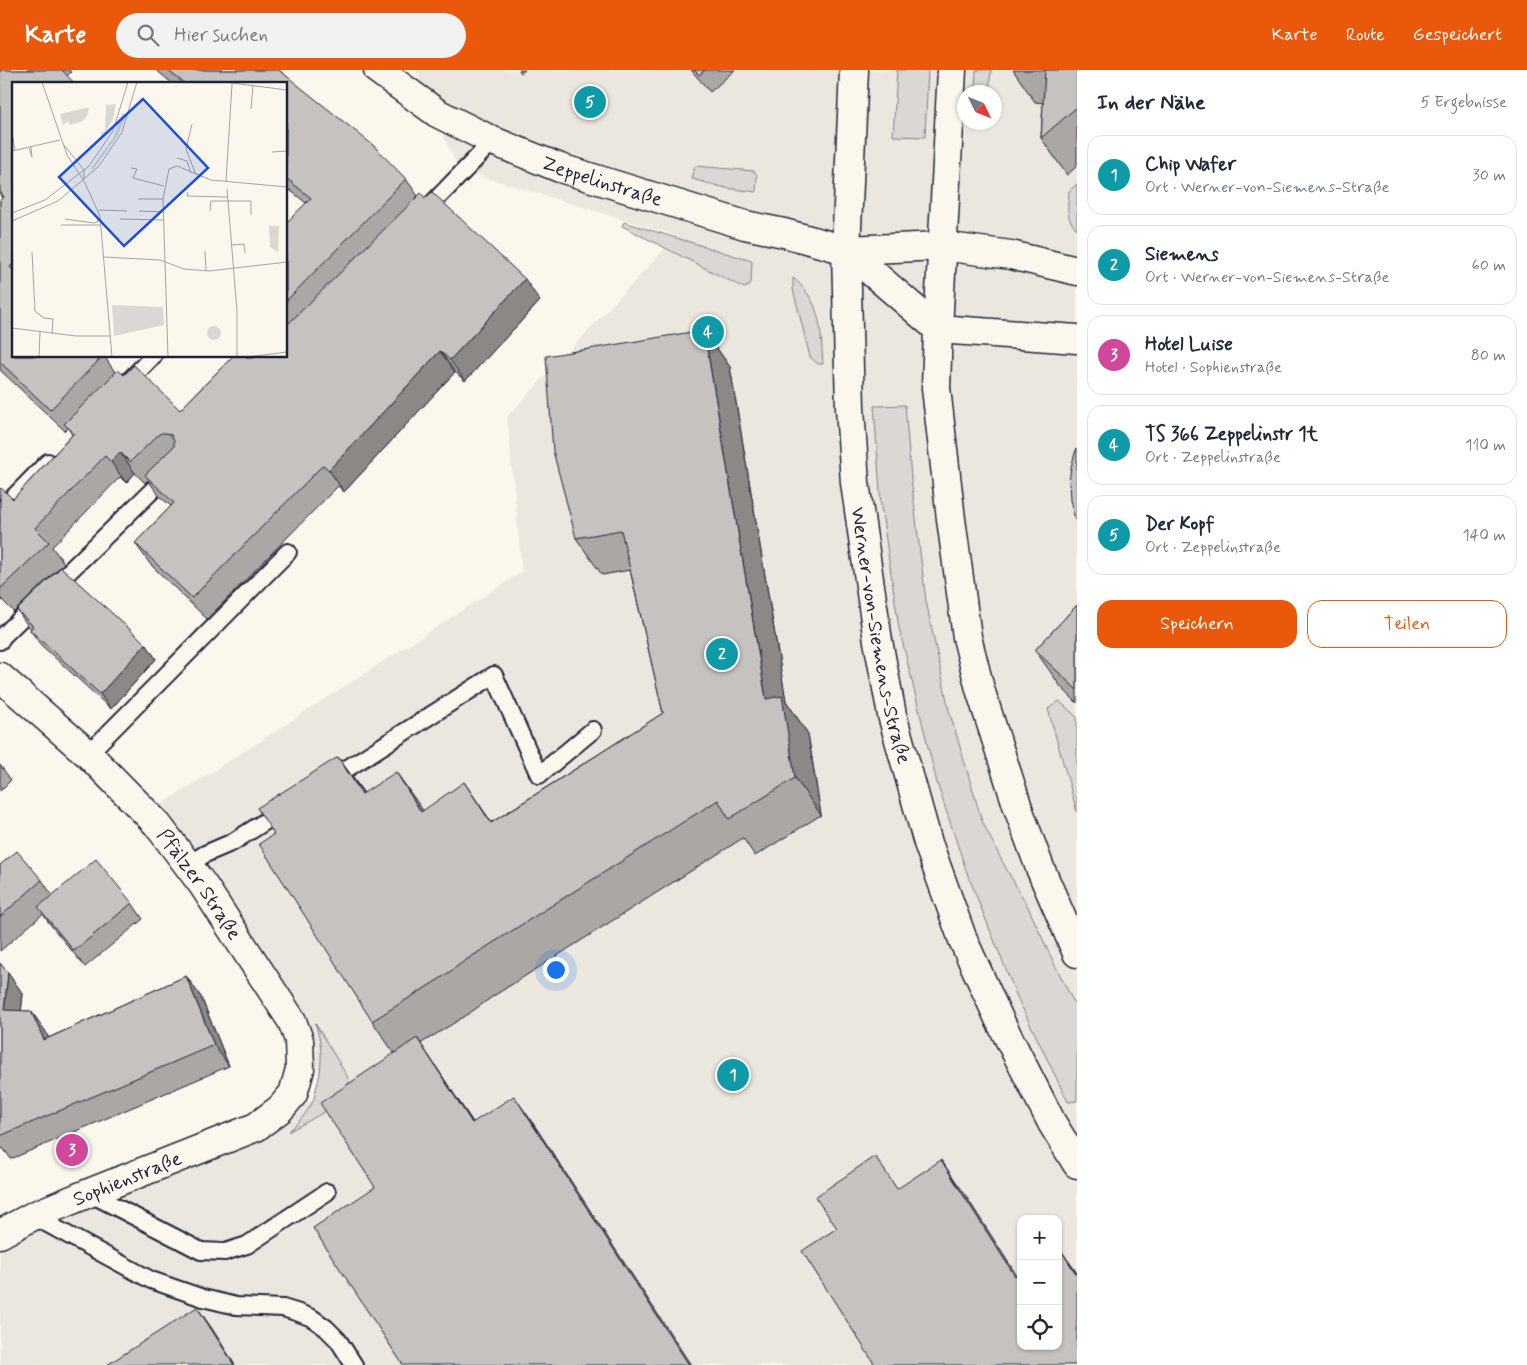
<!DOCTYPE html>
<html lang="de">
<head>
<meta charset="utf-8">
<style>
  :root { --surface:#fff; --page:#f2f2f3; --text:#1f2937; --muted:#747a83; --line:#e0e1e3; --accent:#ea580c }
  body { margin:0; font-family:Mynerve,sans-serif; background:var(--page); color:var(--text) }
  .controls { position:absolute; right:15px; bottom:15px; display:grid; overflow:hidden; border-radius:10px; box-shadow:0 1px 4px #0004 }
  .controls button { width:45px; height:45px; display:grid; place-items:center; padding:0; border:0; border-bottom:1px solid var(--line); background:var(--surface); color:var(--text); font:25px sans-serif }
  .compass { position:absolute; left:957px; top:15px; width:45px; height:45px; border-radius:50%; background:var(--surface); box-shadow:0 1px 4px #0004; rotate:133deg }
  .you { position:absolute; left:555px; top:899px; width:18px; height:18px; margin:-12px; border:4px solid #fff; border-radius:50%; background:#1a73e8; box-shadow:0 0 0 8px #1a73e833 }
  .badge { display:grid; place-items:center; width:32px; height:32px; border-radius:50%; background:var(--accent); color:#fff; font-size:16px; font-weight:700 }
  .pin { position:absolute; translate:-50% -50%; border:2px solid #fff; box-shadow:0 1px 5px #0006 }
  .list { margin:0; padding:0; list-style:none }
  h2 { display:flex; justify-content:space-between; align-items:center; height:65px; margin:0; padding:0 20px; font-size:21px }
  h2 small { font-size:16px; font-weight:400; color:var(--muted) }
  .list li { display:grid; grid-template-columns:32px 1fr auto; gap:15px; align-items:center; box-sizing:border-box; height:80px; margin:0 10px 10px; padding:0 10px; border:1px solid var(--line); border-radius:15px }
  .list b { display:block; font-size:19px; white-space:nowrap }
  .list p { margin:0; font-size:16px; white-space:nowrap; color:var(--muted) }
  .list em { font-size:16px; font-style:normal; color:var(--muted) }
  .actions { display:flex; gap:10px; padding:15px 20px }
  .actions a { flex:1; padding:11px 0; border:1px solid var(--accent); border-radius:15px; text-align:center; font-size:18px; color:var(--accent) }
  .actions .main { background:var(--accent); color:#fff }
  .icon { flex:none; width:28px; height:28px; fill:none; stroke:currentColor; stroke-width:2; stroke-linecap:round; stroke-linejoin:round }
  .map { position:relative; flex:none; width:1077px; height:1295px; overflow:hidden }
  header { display:flex; align-items:center; gap:30px; box-sizing:border-box; height:70px; padding:0 25px; background:var(--accent); color:#fff }
  header strong { font-size:24px }
  nav { display:flex; gap:28px; margin-inline-start:auto; font-size:18px }
  .search { width:350px; height:45px; background:var(--page); display:flex; align-items:center; gap:12px; box-sizing:border-box; padding:0 18px; border-radius:28px; color:var(--muted); font-size:19px }
  main { display:flex }
  aside { flex:1; background:var(--surface) }
  .map>svg:first-child { display:block }
</style>
</head>
<body>
<header>
<strong>Karte</strong>
<div class="search"><svg class="icon" aria-label="search" viewBox="0 0 24 24"><circle cx="10" cy="10" r="6"/><path d="M15 15l6 6"/></svg>Hier suchen</div>
<nav><a>Karte</a><a>Route</a><a>Gespeichert</a></nav>
</header>
<main>
<div class="map">
<svg width="1077" height="1295" viewBox="0 0 1077 1295">
  <rect width="100%" height="100%" fill="#fbf7ec"/>
  <filter id="ink" filterUnits="userSpaceOnUse"><feTurbulence type="fractalNoise" baseFrequency=".02" numOctaves="2"/><feDisplacementMap in="SourceGraphic" scale="10" xChannelSelector="R" yChannelSelector="G"/><feConvolveMatrix kernelMatrix="1 2 1 2 8 2 1 2 1" color-interpolation-filters="sRGB"/></filter>
  <g filter="url(#ink)">
    <path fill="#ebe7df" fill-rule="evenodd" d="M416,0H1077V1295H0V1164L332,1022L153,740L522,502L507,347L677,166L458,99ZM964,22H994V52H964ZM1021,1149H1058V1276H1021Z"/>
    <g fill="#dbd8d3" stroke="#7e7d87">
      <polygon points="897,0 928,0 925,67 893,66"/>
      <polygon points="976,0 991,0 989,22 975,22"/>
      <polygon points="695,96 754,101 757,105 756,122 726,118 692,109"/>
      <path d="M1077,114V159C1065,149 1068,135 1069,121Z"/>
      <polygon points="624,152 752,191 751,212 749,216 744,218 622,156"/>
      <path d="M793,208C797,211 801,215 804,219C822,239 821,269 823,294H818L810,287L793,219Z"/>
      <polygon points="905,335 911,408 926,531 949,640 982,751 1002,791 1028,837 1051,887 1077,939 1077,1031 1068,1032 1017,927 967,803 937,713 899,558 881,436 874,336"/>
      <polygon points="1059,631 1077,647 1077,742 1048,639"/>
      <path d="M315,953L347,1006C349,1011 350,1016 347,1021C336,1039 307,1051 288,1062C297,1054 305,1045 311,1035C314,1030 315,1024 316,1019C323,996 323,976 315,953Z"/>
    </g>
    <g fill="none" stroke-linecap="round" stroke-linejoin="round">
      <defs>
        <g id="service">
          <polyline points="423,143 493,71"/>
          <polyline points="125,315 153,286"/>
          <polyline points="0,441 48,392"/>
          <polyline points="0,571 3,566 169,404"/>
          <polyline points="88,684 288,482"/>
          <polyline points="329,710 494,605 539,705 593,660"/>
          <polyline points="188,795 205,784 233,772 283,740"/>
          <polyline points="89,1123 201,1181 225,1182 247,1175 327,1122"/>
          <polyline points="33,1146 151,1210 203,1228 236,1236 283,1238 299,1243 312,1248 326,1258 338,1270 354,1295"/>
        </g>
        <g id="minor">
          <path id="s1" d="M378,0L437,43L493,71L560,98L745,155L784,163L846,180L942,176L1011,185L1077,201"/>
          <polyline points="846,180 938,259 1077,269"/>
          <path id="s2" d="M0,607L88,684L157,754L203,815L292,951L299,970L300,999L293,1024L280,1039L256,1057L89,1123L33,1146L0,1164"/>
        </g>
        <g id="secondary">
          <path id="s3" d="M854,0L846,180L850,338L855,413L878,571L892,645L928,773L963,870L1000,951L1052,1053L1077,1094"/>
          <polyline points="952,0 938,259 936,318 951,449 967,567 980,619 1019,741 1040,798 1077,883"/>
        </g>
      </defs>
      <use href="#service" stroke="#22223b" stroke-width="20"/>
      <use href="#minor" stroke="#22223b" stroke-width="31"/>
      <use href="#secondary" stroke="#22223b" stroke-width="31"/>
      <use href="#service" stroke="#fbf7ec" stroke-width="16"/>
      <use href="#minor" stroke="#fbf7ec" stroke-width="28"/>
      <use href="#secondary" stroke="#fbf7ec" stroke-width="28"/>
    </g>
    <g fill="#aaa7a5" stroke="#22223b">
      <polygon points="0,0 69,0 71,2 67,6 14,14 14,286 104,286 115,302 124,305 180,340 233,286 286,286 286,153 306,133 286,117 286,14 173,14 156,0 279,0 406,109 418,126 425,128 540,231 465,311 455,302 344,422 338,416 207,549 150,494 135,473 171,436 160,427 148,410 145,413 135,403 126,413 120,407 52,477 64,493 14,542 0,528 0,419 13,429 72,365 68,358 65,361 0,300 0,130 2,128 0,125"/>
      <polygon points="519,0 525,0 521,3"/>
      <polygon points="691,0 735,0 710,22"/>
      <polygon points="1013,0 1077,0 1077,96 1067,105 1041,68 1043,33 1035,32"/>
      <polygon points="704,260 730,297 786,631 808,664 821,745 755,786 743,768 492,927 467,945 420,974 473,1052 535,1056 375,1117 394,983 372,951 274,764 338,687 364,723 422,740 492,752 663,643 630,500 602,505 576,468"/>
      <polygon points="1077,535 1077,633 1061,617 1035,580"/>
      <polygon points="17,540 146,574 156,589 111,639 41,575 30,560 31,559 28,556"/>
      <polygon points="0,695 11,710 0,721"/>
      <polygon points="0,795 42,810 52,825 132,833 143,849 85,897 49,853 43,844 0,881"/>
      <polygon points="0,893 23,924 21,941 31,941 46,962 48,968 186,906 201,927 229,996 11,1089 3,1078 0,1081"/>
    </g>
    <g fill="#8b8886" stroke="#22223b">
      <polygon points="525,209 540,231 465,311 450,290"/>
      <polygon points="704,260 730,297 786,631 808,664 821,745 795,708 766,629"/>
      <polygon points="440,281 455,302 344,422 329,400"/>
      <polygon points="245,286 254,286 259,293"/>
      <polygon points="120,382 135,403 126,413 111,392"/>
      <polygon points="146,574 156,589 111,639 100,624"/>
      <polygon points="338,687 364,724 362,724"/>
      <polygon points="396,702 422,739 447,779 421,742"/>
      <polygon points="464,712 490,750 517,790 491,753"/>
      <polygon points="8,903 23,924 19,962 4,940"/>
      <polygon points="186,906 201,927 229,996 214,975"/>
      <polygon points="31,941 46,962 59,991 44,970"/>
      <polygon points="417,968 437,998 492,1082 472,1053"/>
      <polygon points="514,1026 535,1056 691,1295 689,1295"/>
      <polygon points="941,1090 964,1123 1021,1212 1015,1206"/>
      <polygon points="1058,1176 1077,1203 1077,1205"/>
      <polygon points="197,1237 213,1260 235,1295 234,1295"/>
    </g>
    <g fill="#c6c2c0" stroke="#22223b">
      <polygon points="0,0 62,0 75,14 14,14 14,193 10,197 14,201 14,286 103,286 50,340 0,292 0,130 4,126 0,122"/>
      <polygon points="167,0 279,0 374,76 406,109 286,231 286,153 311,128 286,108 286,14 185,14"/>
      <polygon points="694,0 705,0 699,5"/>
      <polygon points="1045,0 1077,0 1077,37 1041,68"/>
      <polygon points="432,122 525,209 450,290 440,281 329,400 323,395 192,528 135,473 174,433 145,405 174,376 174,370 171,365 166,363 161,363 157,366 130,392 120,382 111,392 105,386 35,458 49,472 0,519 0,419 1,418 13,429 74,363 64,354 118,300 124,305 134,295 180,340 233,286 245,286 248,288 253,288 257,286 286,286 286,256 421,123 425,128"/>
      <polygon points="704,260 766,629 782,626 795,708 729,749 718,730 466,890 441,908 372,951 259,774 274,764 257,738 338,687 362,724 396,702 421,742 464,712 491,753 663,643 621,460 576,468 553,381 546,286"/>
      <polygon points="1077,378 1077,454 1074,446 1070,430 1069,412 1071,397 1075,383"/>
      <polygon points="61,497 146,574 100,624 30,560 33,556 17,540"/>
      <polygon points="1077,535 1077,620 1035,580"/>
      <polygon points="17,781 42,810 0,847 0,795"/>
      <polygon points="96,789 132,833 74,881 38,837"/>
      <polygon points="0,893 8,903 4,940 31,941 44,970 186,906 214,975 0,1066"/>
      <polygon points="417,968 472,1053 514,1026 689,1295 403,1295 313,1158 375,1117 320,1033"/>
      <polygon points="875,1086 897,1119 941,1090 1015,1206 1021,1202 1021,1276 1058,1276 1058,1176 1077,1205 1077,1295 875,1295 802,1181 837,1158 815,1127"/>
      <polygon points="197,1237 234,1295 107,1295"/>
    </g>
  </g>
  <g text-anchor="middle" stroke-width="4" stroke-linejoin="round" paint-order="stroke">
    <g font-size="20" fill="#22223b" stroke="#fbf7ec">
      <text dy="7" stroke="none"><textPath href="#s1" startOffset="252">Zeppelinstraße</textPath></text>
      <text dy="7" stroke="none"><textPath href="#s3" startOffset="568">Werner-von-Siemens-Straße</textPath></text>
      <text dy="7" stroke="none"><textPath href="#s2" startOffset="289">Pfälzer Straße</textPath></text>
      <text transform="translate(127 1108) rotate(-22)" y="7">Sophienstraße</text>
    </g>
  </g>
  <g transform="translate(12 12)">
    <rect width="275" height="275" fill="#fbf7ec"/>
    <path d="M104,22L101,37L89,58V51L93,49L94,23ZM73,26H77L76,32L71,39L58,43L56,39L51,43L48,32ZM110,31L114,33L106,53L81,88L79,86L101,56ZM257,144H267L266,170L258,165ZM100,223L151,225L152,243L102,254ZM195 251a7 7 0 1 1 14 0a7 7 0 1 1-14 0Z" fill="#dbd8d3"/>
    <path fill="none" stroke="#a4a2a5" stroke-width="1" d="M30,0L55,73L72,99L88,134L100,275M212,0L275,8M239,27L241,4M180,42L174,67L184,93M0,52L3,68M52,63L72,88V97M17,66L20,75L19,65M0,69L48,58M260,70L275,69M165,76L175,79L179,91M119,86L125,87L121,96L152,104M214,100L220,2M215,107L225,229V275M176,110L175,114L215,115M126,117H151M87,128L115,129M127,129L151,130M198,129L199,119H239V133M0,131L33,118L77,84L101,49L116,0M53,137L82,141L89,138M108,137L152,138M0,139L46,119L87,84L110,50L125,0M49,143H89M219,163L232,162L233,171M193,169L194,189M20,170L23,229L32,236L41,237L40,252M92,175L148,178L172,187L197,189L275,180M0,246L64,254H98M27,275L28,250M156,275L151,117L157,87L165,84L199,98L275,105M235,275L275,270"/>
    <path fill="#1d4ed8" fill-opacity="0.15" stroke="#1d4ed8" stroke-width="2.5" d="M131,17L196,86L112,164L47,95Z"/>
    <rect width="275" height="275" fill="none" stroke="#22223b" stroke-width="2.5"/>
  </g>
</svg>
<div class="controls">
<button>+</button>
<button>−</button>
<button><svg class="icon" aria-label="locate" viewBox="0 0 24 24"><circle cx="12" cy="12" r="6"/><path d="M12 2v4M12 18v4M2 12h4M18 12h4"/></svg></button>
</div>
<svg class="compass" viewBox="-18 -18 36 36"><path d="M0-13l5 13h-10z" fill="#e53935"/><path d="M0 13l5-13h-10z" fill="#747a83"/></svg>
<div class="you"></div>
<div class="pin badge" style="left:733px;top:1005px;background:#0f9aa8">1</div>
<div class="pin badge" style="left:722px;top:584px;background:#0f9aa8">2</div>
<div class="pin badge" style="left:72px;top:1080px;background:#d1479c">3</div>
<div class="pin badge" style="left:708px;top:262px;background:#0f9aa8">4</div>
<div class="pin badge" style="left:590px;top:32px;background:#0f9aa8">5</div>
</div>
<aside>
<h2>In der Nähe<small>5 Ergebnisse</small></h2>
<ul class="list">
<li><span class="badge" style="background:#0f9aa8">1</span><div><b>Chip Wafer</b><p>Ort · Werner-von-Siemens-Straße</p></div><em>30 m</em></li>
<li><span class="badge" style="background:#0f9aa8">2</span><div><b>Siemens</b><p>Ort · Werner-von-Siemens-Straße</p></div><em>60 m</em></li>
<li><span class="badge" style="background:#d1479c">3</span><div><b>Hotel Luise</b><p>Hotel · Sophienstraße</p></div><em>80 m</em></li>
<li><span class="badge" style="background:#0f9aa8">4</span><div><b>TS 366 Zeppelinstr 1t</b><p>Ort · Zeppelinstraße</p></div><em>110 m</em></li>
<li><span class="badge" style="background:#0f9aa8">5</span><div><b>Der Kopf</b><p>Ort · Zeppelinstraße</p></div><em>140 m</em></li>
</ul>
<div class="actions"><a class="main">Speichern</a><a>Teilen</a></div>
</aside>
</main>
</body>
</html>
